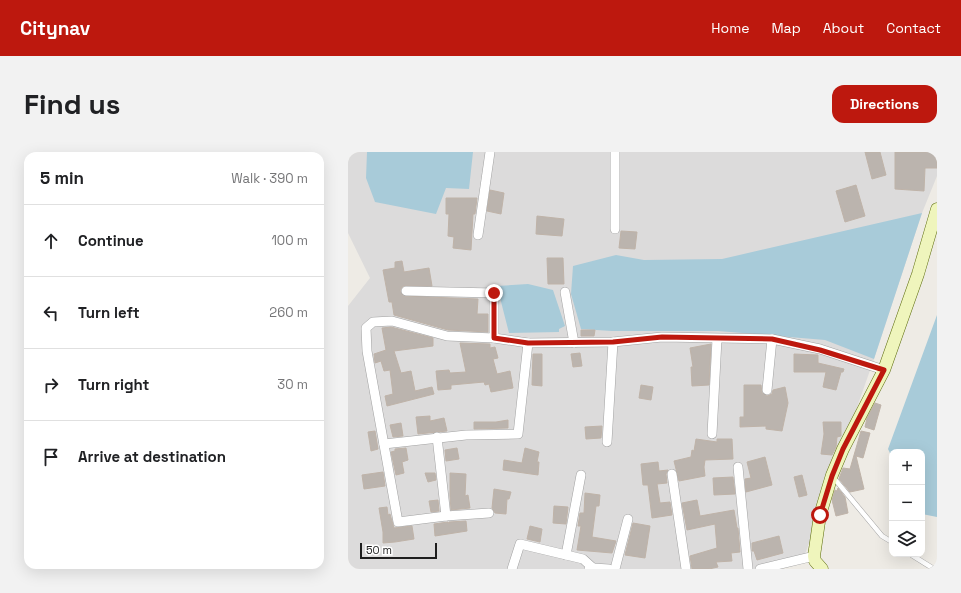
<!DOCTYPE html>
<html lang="en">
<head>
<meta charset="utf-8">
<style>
  :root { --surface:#fff; --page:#f2f2f2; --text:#202124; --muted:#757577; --line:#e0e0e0; --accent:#bd180e }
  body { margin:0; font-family:"Space Grotesk",sans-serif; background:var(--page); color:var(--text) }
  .controls { position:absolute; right:12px; bottom:12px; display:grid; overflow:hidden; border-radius:8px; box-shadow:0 4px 16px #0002 }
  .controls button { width:36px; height:36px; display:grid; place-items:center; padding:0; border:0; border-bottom:1px solid var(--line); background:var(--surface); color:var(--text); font:20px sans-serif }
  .scale { position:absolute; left:12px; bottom:10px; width:77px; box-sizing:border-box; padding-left:4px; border:2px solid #1e1e1e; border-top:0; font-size:11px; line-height:14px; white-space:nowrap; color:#1e1e1e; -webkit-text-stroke:3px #fff; paint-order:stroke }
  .stop { position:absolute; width:12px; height:12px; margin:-9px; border:3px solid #bd180e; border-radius:50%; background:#fff }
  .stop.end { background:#bd180e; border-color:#fff; box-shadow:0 1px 4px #0008 }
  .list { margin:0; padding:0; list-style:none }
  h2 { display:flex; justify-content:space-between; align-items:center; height:52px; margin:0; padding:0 16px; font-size:17px }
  h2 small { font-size:13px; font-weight:400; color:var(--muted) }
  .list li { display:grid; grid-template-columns:26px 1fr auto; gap:12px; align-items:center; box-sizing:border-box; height:72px; padding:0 16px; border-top:1px solid var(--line) }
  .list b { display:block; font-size:15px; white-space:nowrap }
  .list em { font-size:13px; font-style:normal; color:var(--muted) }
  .icon { flex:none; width:22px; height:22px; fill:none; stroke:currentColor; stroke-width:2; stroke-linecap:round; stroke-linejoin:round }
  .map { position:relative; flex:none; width:589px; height:417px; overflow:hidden; border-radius:12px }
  header { display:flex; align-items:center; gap:24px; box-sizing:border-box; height:56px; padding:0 20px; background:var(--accent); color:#fff }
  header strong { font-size:19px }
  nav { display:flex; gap:22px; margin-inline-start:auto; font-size:14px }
  .intro { display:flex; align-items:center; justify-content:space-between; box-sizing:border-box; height:96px; padding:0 24px }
  h1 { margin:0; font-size:28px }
  .button { padding:10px 18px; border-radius:12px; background:var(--accent); color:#fff; font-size:14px; font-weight:700 }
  main { display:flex; gap:24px; padding:0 24px }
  aside { flex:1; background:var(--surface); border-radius:12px; box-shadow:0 4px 16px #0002 }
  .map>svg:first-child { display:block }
</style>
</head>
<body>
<header>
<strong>Citynav</strong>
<nav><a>Home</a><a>Map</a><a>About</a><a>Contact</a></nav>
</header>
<div class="intro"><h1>Find us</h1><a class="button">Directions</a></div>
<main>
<aside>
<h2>5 min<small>Walk · 390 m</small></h2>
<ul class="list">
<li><svg class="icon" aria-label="ahead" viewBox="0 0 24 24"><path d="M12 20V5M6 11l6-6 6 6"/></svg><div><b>Continue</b></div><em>100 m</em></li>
<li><svg class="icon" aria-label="left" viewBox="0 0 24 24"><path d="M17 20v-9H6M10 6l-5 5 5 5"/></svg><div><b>Turn left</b></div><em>260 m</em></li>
<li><svg class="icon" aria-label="right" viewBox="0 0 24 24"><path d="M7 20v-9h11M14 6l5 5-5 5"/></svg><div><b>Turn right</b></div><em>30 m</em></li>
<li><svg class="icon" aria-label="arrive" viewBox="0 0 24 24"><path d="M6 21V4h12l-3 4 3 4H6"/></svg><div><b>Arrive at destination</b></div></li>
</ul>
</aside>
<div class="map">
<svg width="589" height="417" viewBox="0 0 589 417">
  <rect width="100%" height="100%" fill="#eeebe5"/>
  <polygon fill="#dcdbdb" points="0,0 589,0 589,24 574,61 526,207 455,408 424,417 0,417 0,154 22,126 0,81"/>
  <g fill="#a8cbd9">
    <polygon points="19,0 125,0 121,37 98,36 88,62 27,50 18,26"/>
    <polygon points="574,61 526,207 477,188 370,179 264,179 233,177 223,142 225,114 268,103 296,108 374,107"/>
    <polygon points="180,132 205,138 217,174 211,177 211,180 161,181 149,134"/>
    <polygon points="589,163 589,365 574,362 574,300 544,300 544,305 540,297"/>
  </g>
  <g fill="#bbb4ae" stroke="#bfb3a8">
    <polygon points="517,0 532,0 538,23 524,27"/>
    <polygon points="547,0 589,0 589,16 577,16 576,39 547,37"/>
    <polygon points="508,33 517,64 497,70 488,39"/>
    <polygon points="142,38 156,41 153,62 139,59"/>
    <polygon points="98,46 129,46 127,62 125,62 123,98 105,96 106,85 100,84 101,62 98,62"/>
    <polygon points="189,64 216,67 214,84 188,82"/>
    <polygon points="273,79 289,80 287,97 271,96"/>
    <polygon points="199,106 215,106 216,132 200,132"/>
    <polygon points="54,109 56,120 81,116 84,134 55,134 52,138 55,144 130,147 129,162 140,162 140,180 100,178 46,163 44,150 41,150 35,118 47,116 47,110"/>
    <polygon points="43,175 85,186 85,194 46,199 53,221 63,219 67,239 84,235 86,242 39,254 37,244 45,242 42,218 36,219 33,209 27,211 26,202 38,198 34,176"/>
    <polygon points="233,178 247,178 246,184 233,184"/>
    <polygon points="112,191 142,192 142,196 147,195 150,206 145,207 149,222 162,219 165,236 143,240 141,232 137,233 136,230 103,233 103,237 90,238 88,219 101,218 102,221 118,220"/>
    <polygon points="363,192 361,233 344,234 343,215 345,215 342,196"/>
    <polygon points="232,201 234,214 225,215 223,202"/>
    <polygon points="185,202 194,202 194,234 184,233"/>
    <polygon points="446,202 470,203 470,211 496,217 495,220 493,220 488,238 475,235 478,220 446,220"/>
    <polygon points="293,233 305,235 303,248 291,246"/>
    <polygon points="396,233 413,233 414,241 419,244 424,242 425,238 437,235 440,251 434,279 418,277 418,274 392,275 392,265 396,265"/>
    <polygon points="527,251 533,253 526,278 517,275 519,266"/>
    <polygon points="82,264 82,269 96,266 99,279 70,282 68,265"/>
    <polygon points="160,268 160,276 126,277 126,270 148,270"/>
    <polygon points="475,270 493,270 493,284 489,285 488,295 484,303 473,302 476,282"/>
    <polygon points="53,271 55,284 45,285 42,273"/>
    <polygon points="254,274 253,286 238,287 237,275"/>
    <polygon points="27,279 30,297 23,299 20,280"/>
    <polygon points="513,279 522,281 515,306 508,304 516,337 502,340 491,327 492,324 495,316 502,317"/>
    <polygon points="348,287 369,290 369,287 384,287 385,307 357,308 356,315 357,324 331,329 326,309 343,305 344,298 346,299"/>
    <polygon points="58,296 60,308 54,310 56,321 48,323 43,300 47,299 47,297"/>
    <polygon points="109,296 111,307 98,309 97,298"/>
    <polygon points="177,296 191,300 189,310 191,310 190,323 155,318 156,308 174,311"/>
    <polygon points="417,305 424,333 398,340 397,327 403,326 399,310"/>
    <polygon points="310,310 311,319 320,318 318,322 319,331 309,332 312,351 322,350 324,363 304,366 300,333 295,333 293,312"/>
    <polygon points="35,320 37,334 16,337 14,323"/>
    <polygon points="77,321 87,321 88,328 80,330"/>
    <polygon points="102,321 118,322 117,344 120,343 122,356 103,358 102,344"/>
    <polygon points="454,323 459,343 451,345 446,325"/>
    <polygon points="385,325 387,342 366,343 365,326"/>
    <polygon points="490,336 497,345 500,361 488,364 484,348 487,338 489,339"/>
    <polygon points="146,337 163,340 161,347 159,347 158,362 147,361 144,356"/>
    <polygon points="237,341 252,343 251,354 248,354 244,385 268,389 264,401 229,398 233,374 230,374 232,361 236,361"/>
    <polygon points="90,348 91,359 83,360 81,349"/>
    <polygon points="349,348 352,364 386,358 389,376 390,376 392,400 383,401 384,409 368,410 370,415 361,417 344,417 342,404 369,396 367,372 339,378 334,351"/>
    <polygon points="206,354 220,355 218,372 205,371"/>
    <polygon points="39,355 40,363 42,362 46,376 64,374 66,387 47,390 35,391 35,380 31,356"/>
    <polygon points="118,369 119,379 87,384 86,372 100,370 101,372 101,370"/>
    <polygon points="285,371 302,374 297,406 277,403"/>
    <polygon points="182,374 194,377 192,390 179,387"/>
    <polygon points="431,384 435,401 409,408 406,399 404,399 404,391"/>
  </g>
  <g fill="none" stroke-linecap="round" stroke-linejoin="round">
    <defs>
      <g id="lane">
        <polyline points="485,325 534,384 544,390"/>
        <polyline points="562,402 586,417"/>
      </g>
      <g id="street">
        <polyline points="267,77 267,0"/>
        <polyline points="130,83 142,0"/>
        <polyline points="58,139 146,141 146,186"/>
        <polyline points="217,140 226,191"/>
        <polyline points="419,238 424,187"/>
        <polyline points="364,282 369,187"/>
        <polyline points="89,285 98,364"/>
        <polyline points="259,290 265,190"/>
        <polyline points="36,292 118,283 170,282 180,191 265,190 314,185 424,187 472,197 536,218"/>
        <polyline points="390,315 400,417"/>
        <polyline points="324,322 338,417"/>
        <polyline points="141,361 98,364 50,370 19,199 18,176 25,170 44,169 99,184 146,186 180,191"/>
        <polyline points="218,403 233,323"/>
        <polyline points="164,417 172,392 235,407 245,416"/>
        <polyline points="241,417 245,416 261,417"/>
        <polyline points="267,417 280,367"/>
        <polyline points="412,417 466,404"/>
      </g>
      <polyline id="secondary" points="474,417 467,409 466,404 472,363 484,323 495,297 536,218 570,122 589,57"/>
    </defs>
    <use href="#lane" stroke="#a2a2a2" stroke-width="5.5"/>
    <use href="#street" stroke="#a2a2a2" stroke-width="10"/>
    <use href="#secondary" stroke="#5d6d0d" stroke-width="13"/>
    <use href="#lane" stroke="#fff" stroke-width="4.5"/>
    <use href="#street" stroke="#fff" stroke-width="9"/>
    <use href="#secondary" stroke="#eff5bc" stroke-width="12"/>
  </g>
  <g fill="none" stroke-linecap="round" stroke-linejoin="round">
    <polyline stroke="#bd180e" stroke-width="5" points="146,141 146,186 180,191 265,190 314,185 424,187 472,198 536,218 495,297 484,324 472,363"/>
  </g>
</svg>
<div class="controls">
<button>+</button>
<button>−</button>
<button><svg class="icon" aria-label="layers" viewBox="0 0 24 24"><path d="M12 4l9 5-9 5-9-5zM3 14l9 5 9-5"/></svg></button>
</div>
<div class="scale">50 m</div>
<div class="stop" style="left:472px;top:363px"></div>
<div class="stop end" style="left:146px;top:141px"></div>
</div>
</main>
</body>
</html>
